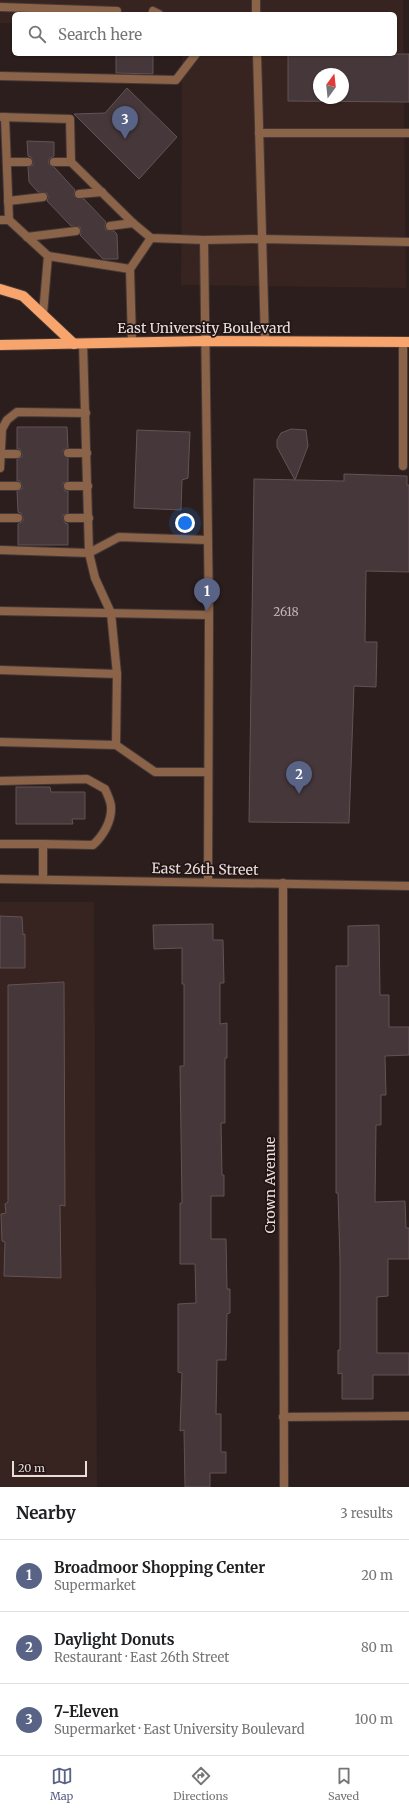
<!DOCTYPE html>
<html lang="en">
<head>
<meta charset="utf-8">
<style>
  :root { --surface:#fff; --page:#f6f6f6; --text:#202124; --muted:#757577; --line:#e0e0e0; --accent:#596386 }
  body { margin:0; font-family:Merriweather,serif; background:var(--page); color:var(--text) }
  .compass { position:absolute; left:313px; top:68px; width:36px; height:36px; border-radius:50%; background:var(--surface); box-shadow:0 1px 3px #0004; rotate:15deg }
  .scale { position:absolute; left:12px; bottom:10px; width:75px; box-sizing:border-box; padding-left:4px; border:2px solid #e7dddc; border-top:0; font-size:11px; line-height:14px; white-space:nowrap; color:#e7dddc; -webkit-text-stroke:3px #221513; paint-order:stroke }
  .you { position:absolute; left:185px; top:523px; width:14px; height:14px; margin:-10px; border:3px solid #fff; border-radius:50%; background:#1a73e8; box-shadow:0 0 0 6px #1a73e833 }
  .badge { display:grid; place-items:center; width:26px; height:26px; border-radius:50%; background:var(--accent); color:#fff; font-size:13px; font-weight:700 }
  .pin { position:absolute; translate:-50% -33px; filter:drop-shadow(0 1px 2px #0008) }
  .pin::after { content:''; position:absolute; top:21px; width:14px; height:12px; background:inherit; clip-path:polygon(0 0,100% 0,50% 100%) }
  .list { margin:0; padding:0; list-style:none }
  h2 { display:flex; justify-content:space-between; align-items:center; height:52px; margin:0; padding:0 16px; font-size:17px }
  h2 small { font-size:13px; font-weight:400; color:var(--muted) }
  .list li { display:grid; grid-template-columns:26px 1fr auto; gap:12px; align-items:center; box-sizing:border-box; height:72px; padding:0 16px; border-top:1px solid var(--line) }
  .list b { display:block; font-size:15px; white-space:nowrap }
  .list p { margin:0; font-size:13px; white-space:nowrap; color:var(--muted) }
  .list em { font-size:13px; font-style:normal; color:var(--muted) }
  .icon { flex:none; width:22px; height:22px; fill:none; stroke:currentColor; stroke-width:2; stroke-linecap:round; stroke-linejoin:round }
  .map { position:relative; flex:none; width:409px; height:1487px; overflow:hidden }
  .search { position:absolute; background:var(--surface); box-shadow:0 1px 3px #0004; left:12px; right:12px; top:12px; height:44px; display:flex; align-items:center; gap:10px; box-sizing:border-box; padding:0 14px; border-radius:6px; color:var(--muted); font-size:15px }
  .sheet { height:268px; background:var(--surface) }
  nav { display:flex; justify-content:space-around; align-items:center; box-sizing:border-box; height:56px; border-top:1px solid var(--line); background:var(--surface); font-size:11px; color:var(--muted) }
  nav a { display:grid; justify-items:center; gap:2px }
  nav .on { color:var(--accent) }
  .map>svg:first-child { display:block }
</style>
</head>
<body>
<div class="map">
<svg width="409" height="1487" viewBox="0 0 409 1487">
  <rect width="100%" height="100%" fill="#2b1e1c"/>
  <g fill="#37231f" fill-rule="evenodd">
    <path d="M0,0H403L406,288L181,285L182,54H395V14H14V23H0ZM319,74H343V98H319Z"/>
    <polygon points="0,902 94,902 97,1487 0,1487"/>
  </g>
  <g fill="#46373a" stroke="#635355" fill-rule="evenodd">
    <polygon points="116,54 153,54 153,74 116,73"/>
    <path d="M288,54H409V102L288,101ZM319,74H343V98H319Z"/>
    <polygon points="127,88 177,137 139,179 74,114 105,113"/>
    <polygon points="27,141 54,142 54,156 49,159 49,164 55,168 75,190 74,194 75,197 84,199 106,222 105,226 106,230 114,231 117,234 118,259 103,259 80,235 81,231 80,227 71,226 47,201 48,197 47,193 38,192 29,182 28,167 33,165 33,162 31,157 28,156"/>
    <polygon points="17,427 67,427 68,448 63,450 63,453 68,458 68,481 63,483 63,486 65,491 68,491 68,513 63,515 63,518 65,523 68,524 68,545 18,545 18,524 23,521 23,518 21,513 18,512 17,491 22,489 22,486 20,481 17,481 17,459 22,457 22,454 20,449 17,449"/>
    <polygon points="291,429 306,430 308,446 295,480 277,447 277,440 281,433"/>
    <polygon points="137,430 190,432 188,478 182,480 181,510 134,508"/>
    <polygon points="344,474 407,476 407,485 409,485 409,572 366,571 365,642 377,642 376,687 354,686 349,823 249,822 254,479 344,481"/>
    <polygon points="16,787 50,787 51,792 85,792 85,819 72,819 73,824 16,824"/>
    <polygon points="0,916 22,917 23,935 25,934 25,968 0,968"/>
    <polygon points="213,924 213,940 223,940 224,983 220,983 220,1024 227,1023 227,1058 225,1058 225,1123 221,1123 222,1175 224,1175 224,1196 211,1196 211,1239 226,1239 227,1289 230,1289 230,1313 227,1314 226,1360 217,1360 216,1414 221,1414 221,1452 226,1452 226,1473 210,1473 210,1487 185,1487 184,1430 180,1431 182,1373 178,1372 178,1304 196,1303 195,1264 180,1264 180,1203 182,1203 180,1066 184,1066 184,984 182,984 182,948 154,949 153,925"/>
    <polygon points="379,925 380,995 389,995 389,1027 409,1027 409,1055 385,1056 386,1095 381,1095 381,1125 376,1125 375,1202 405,1201 406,1228 409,1228 409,1259 388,1259 388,1296 377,1297 377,1353 409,1353 409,1375 373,1375 373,1399 342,1399 342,1373 338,1374 338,1350 340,1350 340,1260 338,1193 336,1193 336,966 348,966 348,926"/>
    <polygon points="64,982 65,1206 60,1205 61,1278 4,1276 5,1242 2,1241 1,1214 6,1213 5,1204 8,1202 8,985"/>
  </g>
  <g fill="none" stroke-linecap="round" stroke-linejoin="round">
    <defs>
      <g id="service">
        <polyline points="256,0 256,14"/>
        <polyline points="0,7 117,11"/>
        <polyline points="153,11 159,14"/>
        <polyline points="257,54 265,341"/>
        <polyline points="0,76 176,80 196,54"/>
        <polyline points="0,117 70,119 71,162 133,223 151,238 204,240 262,239 409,242"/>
        <polyline points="259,133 409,133"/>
        <polyline points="7,162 28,162"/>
        <polyline points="54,162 71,162"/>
        <polyline points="79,194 102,192"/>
        <polyline points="8,201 43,197"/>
        <polyline points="0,220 9,220 5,117"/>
        <polyline points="9,220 48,256 43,314"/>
        <polyline points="110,226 133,223"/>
        <polyline points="27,237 76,231"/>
        <polyline points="204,240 209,615 208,882"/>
        <polyline points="48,256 130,269 151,238"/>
        <polyline points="130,269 132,342"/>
        <polyline points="83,343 89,553 119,537 207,540"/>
        <polyline points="68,453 87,453"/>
        <polyline points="1,454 17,454"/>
        <polyline points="403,466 403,342"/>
        <polyline points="0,468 2,429 7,420 17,412 86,413"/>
        <polyline points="0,486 17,486"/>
        <polyline points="68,486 88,486"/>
        <polyline points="0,518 18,518"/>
        <polyline points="68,518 89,518"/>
        <polyline points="0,550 89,553 95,578 111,613 117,674 116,745"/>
        <polyline points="0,611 209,615"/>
        <polyline points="0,670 117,674"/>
        <polyline points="0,742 116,745 155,772 208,772"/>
        <path d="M0,781L87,779L105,789C107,794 111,801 111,807C112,821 103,836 93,845L43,844V879"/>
        <polyline points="0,844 43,844"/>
        <polyline points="283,1417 409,1416"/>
      </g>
      <g id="minor">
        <polyline points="0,879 409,886"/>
        <polyline points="283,883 284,1487"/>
      </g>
      <g id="primary">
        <polyline points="0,289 23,296 74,344"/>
        <polyline points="0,345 207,341 409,342"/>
      </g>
    </defs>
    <use href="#service" stroke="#453937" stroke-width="10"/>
    <use href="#minor" stroke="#453937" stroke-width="10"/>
    <use href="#primary" stroke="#453937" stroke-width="12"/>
    <use href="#service" stroke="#8b6349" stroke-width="8"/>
    <use href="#minor" stroke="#8b6349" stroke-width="8"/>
    <use href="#primary" stroke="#f7a46d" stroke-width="10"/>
  </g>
  <g text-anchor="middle" stroke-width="3.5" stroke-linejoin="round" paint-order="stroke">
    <g font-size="12" fill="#bfb4b4">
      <text x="286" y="616">2618</text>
    </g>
    <g font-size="14" fill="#e7dddc" stroke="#221513">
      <text x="204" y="333">East University Boulevard</text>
      <text transform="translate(205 869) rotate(1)" y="5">East 26th Street</text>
      <text transform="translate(270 1185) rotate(-90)" y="5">Crown Avenue</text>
    </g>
  </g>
</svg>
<svg class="compass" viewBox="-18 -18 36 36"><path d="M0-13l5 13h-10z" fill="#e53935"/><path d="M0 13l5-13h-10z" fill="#757577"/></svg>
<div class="scale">20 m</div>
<div class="you"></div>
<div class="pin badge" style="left:207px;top:611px">1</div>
<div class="pin badge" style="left:299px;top:794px">2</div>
<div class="pin badge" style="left:125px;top:139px">3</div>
<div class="search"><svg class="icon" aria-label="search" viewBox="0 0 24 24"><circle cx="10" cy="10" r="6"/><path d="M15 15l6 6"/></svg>Search here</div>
</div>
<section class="sheet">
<h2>Nearby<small>3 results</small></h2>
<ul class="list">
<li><span class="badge">1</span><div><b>Broadmoor Shopping Center</b><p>Supermarket</p></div><em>20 m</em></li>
<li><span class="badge">2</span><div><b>Daylight Donuts</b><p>Restaurant · East 26th Street</p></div><em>80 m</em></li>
<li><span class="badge">3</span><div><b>7-Eleven</b><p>Supermarket · East University Boulevard</p></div><em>100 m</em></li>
</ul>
</section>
<nav>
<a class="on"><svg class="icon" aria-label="map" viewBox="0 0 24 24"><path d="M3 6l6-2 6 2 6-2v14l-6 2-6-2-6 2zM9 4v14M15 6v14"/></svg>Map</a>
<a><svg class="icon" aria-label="directions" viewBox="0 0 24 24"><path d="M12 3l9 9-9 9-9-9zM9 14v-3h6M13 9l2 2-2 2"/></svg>Directions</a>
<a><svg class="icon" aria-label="saved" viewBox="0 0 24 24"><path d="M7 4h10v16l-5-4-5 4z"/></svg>Saved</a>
</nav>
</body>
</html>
